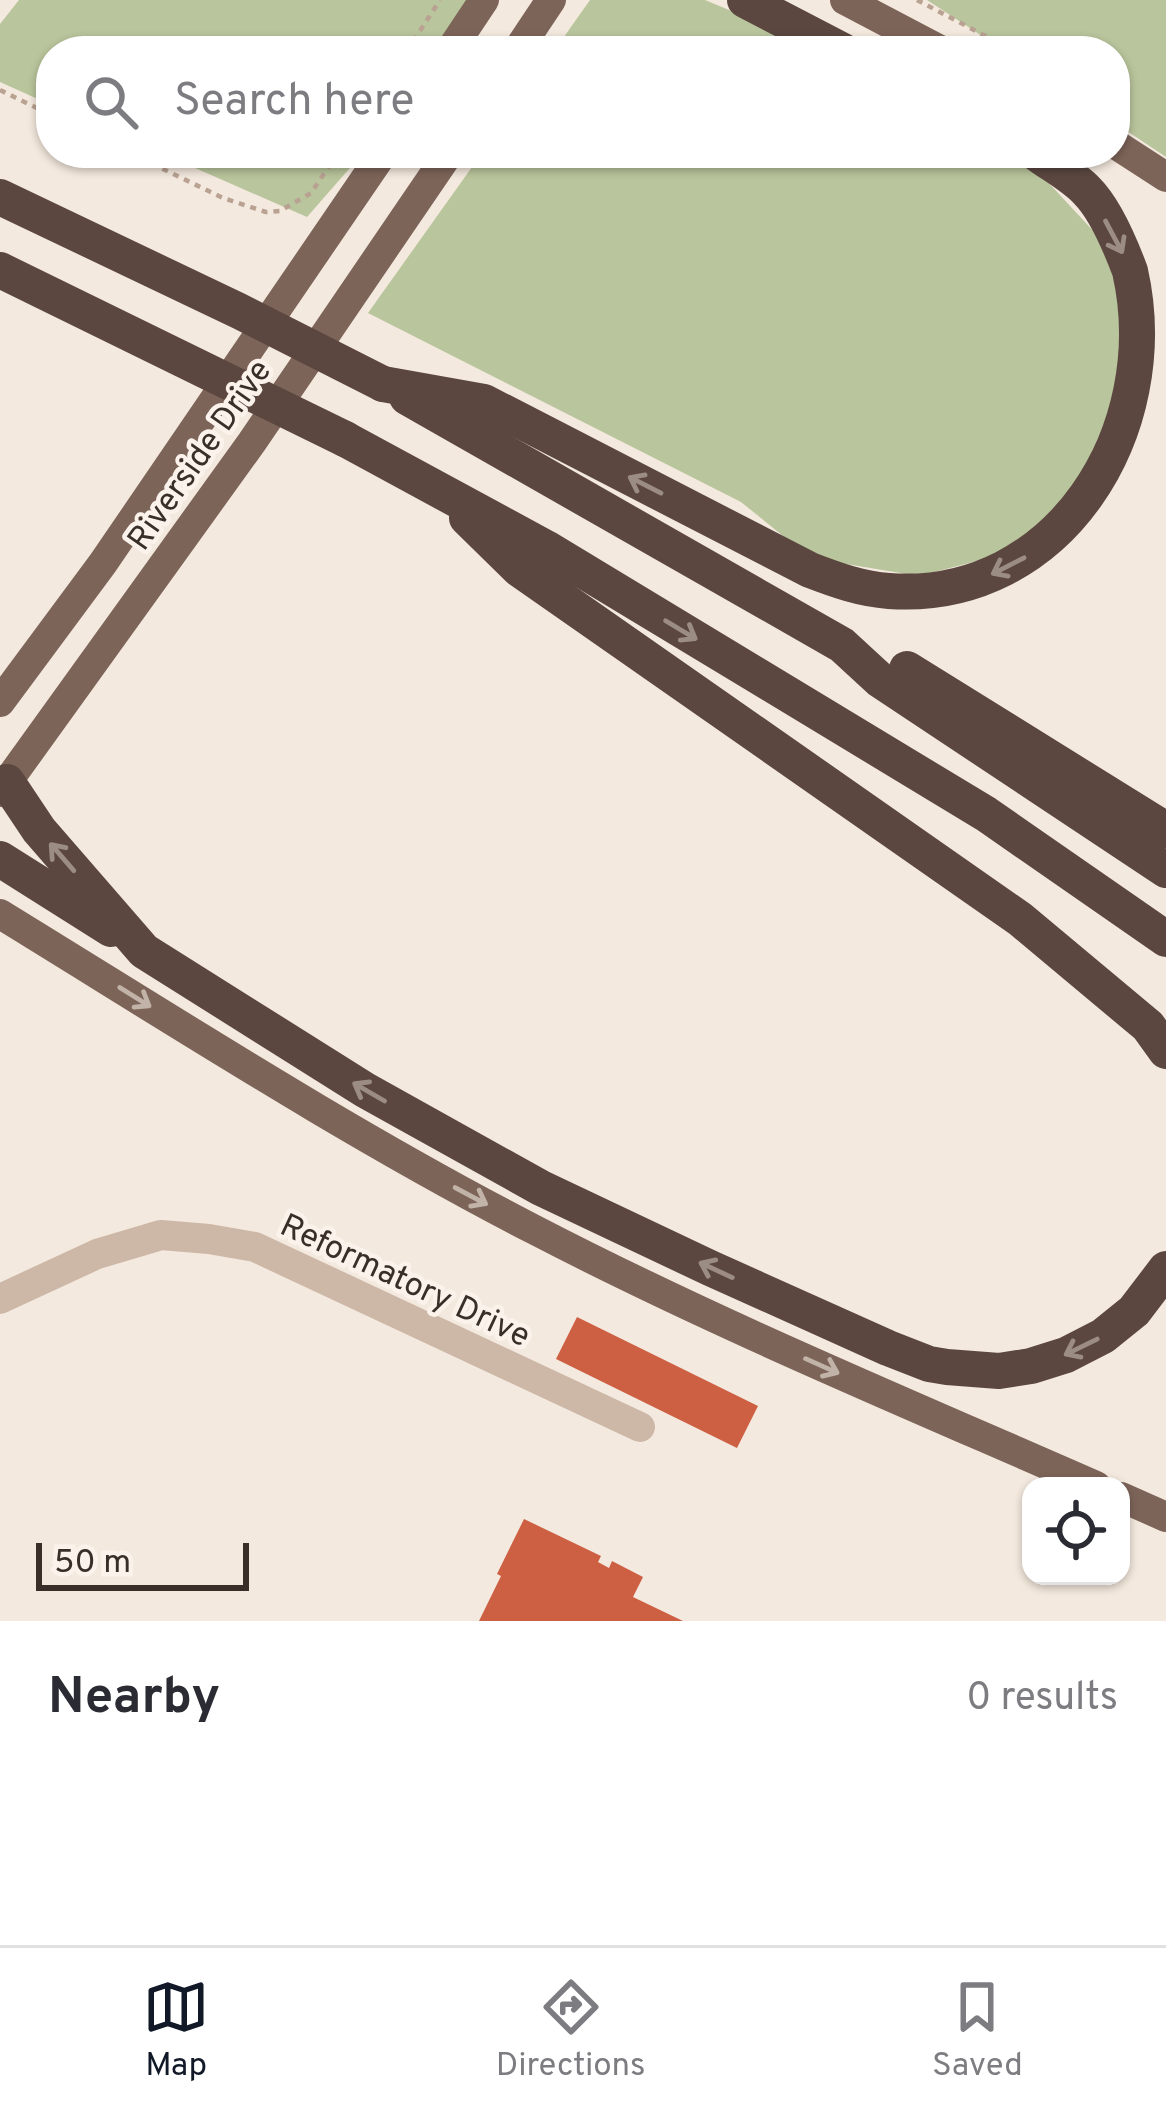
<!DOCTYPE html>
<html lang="en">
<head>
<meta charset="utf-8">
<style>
  :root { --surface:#fff; --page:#f7f7f7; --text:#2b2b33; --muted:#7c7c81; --line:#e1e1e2; --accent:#111827 }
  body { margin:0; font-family:Overpass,sans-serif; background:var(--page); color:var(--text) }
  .controls { position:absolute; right:36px; bottom:36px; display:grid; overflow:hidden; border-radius:24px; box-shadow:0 3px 9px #0004 }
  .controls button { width:108px; height:108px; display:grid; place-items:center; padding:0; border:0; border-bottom:3px solid var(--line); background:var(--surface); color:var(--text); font:60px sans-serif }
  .scale { position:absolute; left:36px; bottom:30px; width:213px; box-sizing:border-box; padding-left:12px; border:6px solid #3a2e29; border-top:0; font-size:33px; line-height:42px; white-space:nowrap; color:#3a2e29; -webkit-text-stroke:9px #fbf3eb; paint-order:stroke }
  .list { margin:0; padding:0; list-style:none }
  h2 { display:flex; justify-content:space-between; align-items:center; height:156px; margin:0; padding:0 48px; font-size:51px }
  h2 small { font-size:39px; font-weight:400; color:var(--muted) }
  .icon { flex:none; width:66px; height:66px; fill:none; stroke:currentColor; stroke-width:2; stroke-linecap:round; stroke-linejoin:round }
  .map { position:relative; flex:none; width:1166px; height:1621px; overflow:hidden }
  .search { position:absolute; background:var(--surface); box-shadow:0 3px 9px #0004; left:36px; right:36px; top:36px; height:132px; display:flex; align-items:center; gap:30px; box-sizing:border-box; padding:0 42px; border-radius:48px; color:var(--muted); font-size:45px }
  .sheet { height:324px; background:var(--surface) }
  nav { display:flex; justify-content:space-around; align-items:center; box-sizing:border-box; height:168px; border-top:3px solid var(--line); background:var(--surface); font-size:33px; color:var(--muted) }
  nav a { display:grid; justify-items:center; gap:6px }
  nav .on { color:var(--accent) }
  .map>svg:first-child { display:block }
</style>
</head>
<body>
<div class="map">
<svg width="1166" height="1621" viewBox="0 0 1166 1621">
  <rect width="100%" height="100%" fill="#f4e9de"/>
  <g fill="#b9c59c">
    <polygon points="19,0 496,0 452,51 51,51 51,105 0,82 0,24"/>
    <polygon points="590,0 705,0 782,32 816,51 554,51"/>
    <polygon points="927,0 1166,0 1166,157 1115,123 1115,51 1005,51"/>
    <polygon points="161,153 363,153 307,217"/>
    <polygon points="482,153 1001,153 1046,180 1097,235 1122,299 1125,376 1069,504 1004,554 919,576 834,562 788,540 741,502 368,313"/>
  </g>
  <g fill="#cd5f43">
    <polygon points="577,1317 758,1406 737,1448 556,1359"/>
    <polygon points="524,1519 601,1556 598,1562 609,1568 612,1561 643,1577 633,1597 683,1621 479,1621 501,1576 497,1574"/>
  </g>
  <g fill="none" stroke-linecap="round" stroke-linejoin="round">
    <g stroke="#b9a292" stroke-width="4.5" stroke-dasharray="6 6" stroke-linecap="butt">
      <polyline points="917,0 1014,51"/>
      <polyline points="407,51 440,0"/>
      <polyline points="0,90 51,115"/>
      <polyline points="1115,108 1127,115"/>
      <polyline points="130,153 223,198 266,212 280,211 311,193 338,153"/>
    </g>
    <polyline stroke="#cdb8a8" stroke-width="30" points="0,1299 97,1254 161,1235 209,1239 255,1247 640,1427"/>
    <g stroke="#7d6459" stroke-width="30">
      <polyline points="845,0 942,51"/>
      <polyline points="450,51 484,0"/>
      <polyline points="517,51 551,0"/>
      <polyline points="1115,144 1166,177"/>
      <polyline points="0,702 103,563 383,153"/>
      <polyline points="0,792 252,442 449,153"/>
      <path d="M0,914C176,1022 349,1134 533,1229C716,1324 907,1403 1096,1486"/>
      <polyline points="1121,1497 1166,1517"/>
    </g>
    <g stroke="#5b4740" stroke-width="36">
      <polyline points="745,0 843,51"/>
      <path d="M383,384L484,402L810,570C836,580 861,589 889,591C1059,603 1166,430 1130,271C1121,247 1105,209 1087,191C1073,176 1052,165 1036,153"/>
      <polyline points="407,397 842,645 880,680 1166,870"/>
      <polyline points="345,439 546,548 986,814 1166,939"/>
      <polyline points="467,518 519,569 1020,919 1148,1026 1166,1051"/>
      <polyline points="907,669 1166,830"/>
      <polyline points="7,782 39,830 144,951 365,1090 541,1188 710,1268 888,1348 929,1364 947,1367 999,1371 1031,1366 1066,1355 1103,1336 1134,1311 1166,1269"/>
      <polyline points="0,859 111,929"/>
    </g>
    <g stroke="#5b4740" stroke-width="36">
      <polyline points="0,197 239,311 383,384"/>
      <polyline points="0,270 345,439"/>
    </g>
  </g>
  <defs><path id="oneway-shaft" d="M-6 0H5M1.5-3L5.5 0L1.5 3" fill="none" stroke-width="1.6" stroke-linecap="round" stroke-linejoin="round" transform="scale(3)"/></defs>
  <g stroke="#9b8c84">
    <use href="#oneway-shaft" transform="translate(1114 237) rotate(62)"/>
    <use href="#oneway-shaft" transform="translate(645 485) rotate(-153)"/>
    <use href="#oneway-shaft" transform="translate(1008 566) rotate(153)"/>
    <use href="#oneway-shaft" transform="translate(681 630) rotate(31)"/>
    <use href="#oneway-shaft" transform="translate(62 857) rotate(-131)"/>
    <use href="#oneway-shaft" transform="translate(369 1092) rotate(-150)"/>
    <use href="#oneway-shaft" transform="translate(716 1270) rotate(-155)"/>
    <use href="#oneway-shaft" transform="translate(1081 1347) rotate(154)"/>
  </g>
  <g stroke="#c2b3a9">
    <use href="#oneway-shaft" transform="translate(135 997) rotate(32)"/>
    <use href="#oneway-shaft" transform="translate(471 1196) rotate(28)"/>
    <use href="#oneway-shaft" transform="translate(822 1366) rotate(24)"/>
  </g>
  <g text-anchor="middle" stroke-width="9" stroke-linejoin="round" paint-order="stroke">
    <g font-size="33" fill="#3a2e29" stroke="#fbf3eb">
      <text transform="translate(198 454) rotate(-55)" y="12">Riverside Drive</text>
      <text transform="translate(406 1279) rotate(25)" y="12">Reformatory Drive</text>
    </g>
  </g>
</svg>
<div class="controls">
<button><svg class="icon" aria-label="locate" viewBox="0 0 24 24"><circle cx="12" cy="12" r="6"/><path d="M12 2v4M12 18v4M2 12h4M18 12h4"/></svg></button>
</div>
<div class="scale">50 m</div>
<div class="search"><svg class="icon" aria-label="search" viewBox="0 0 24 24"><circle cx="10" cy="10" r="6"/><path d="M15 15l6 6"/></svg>Search here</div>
</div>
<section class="sheet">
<h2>Nearby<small>0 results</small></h2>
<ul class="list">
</ul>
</section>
<nav>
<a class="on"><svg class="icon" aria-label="map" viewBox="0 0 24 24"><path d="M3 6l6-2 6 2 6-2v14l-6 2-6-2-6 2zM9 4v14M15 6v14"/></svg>Map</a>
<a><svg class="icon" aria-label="directions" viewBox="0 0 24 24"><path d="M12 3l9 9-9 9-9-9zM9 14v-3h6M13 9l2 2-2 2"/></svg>Directions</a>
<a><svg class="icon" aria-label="saved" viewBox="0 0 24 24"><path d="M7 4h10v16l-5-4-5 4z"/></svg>Saved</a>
</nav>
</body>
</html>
